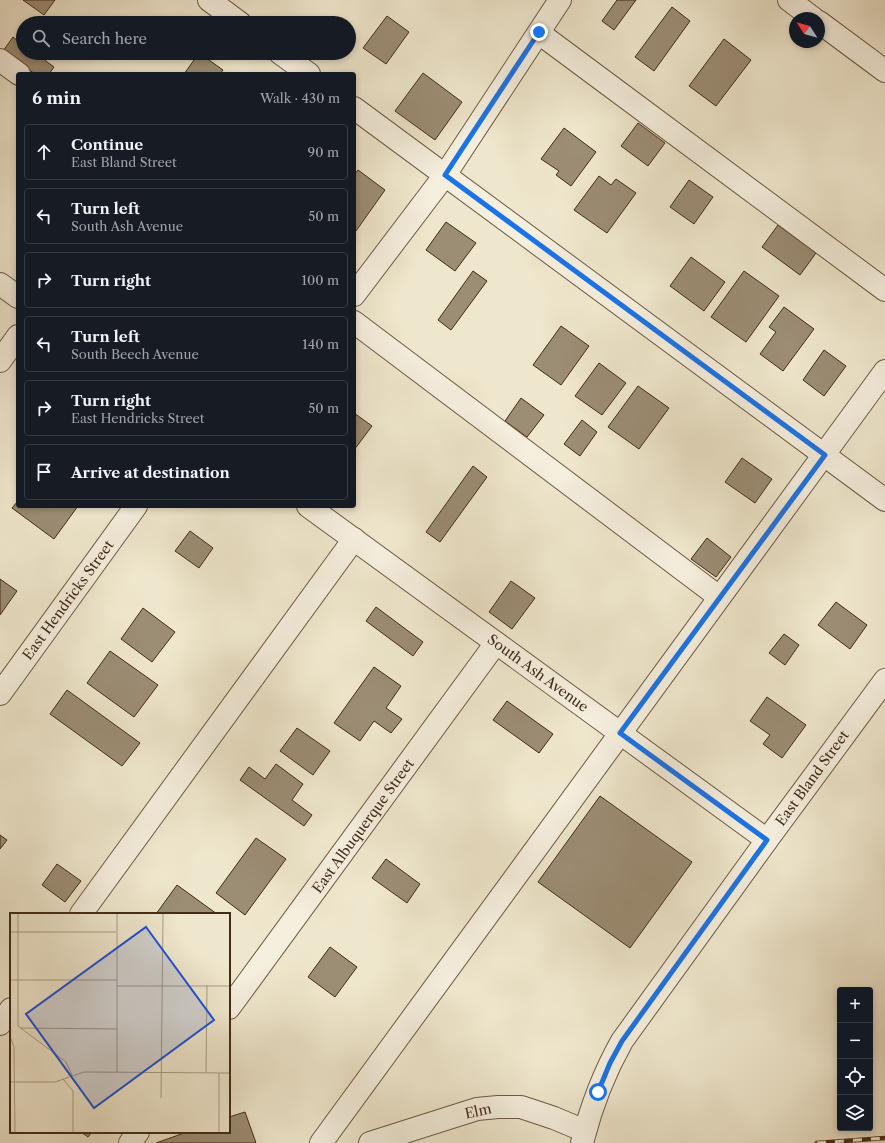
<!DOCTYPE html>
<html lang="en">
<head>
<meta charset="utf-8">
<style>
  :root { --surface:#171b24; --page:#20242c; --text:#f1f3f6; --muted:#9ea1a6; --line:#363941 }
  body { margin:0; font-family:"Libre Caslon Text",serif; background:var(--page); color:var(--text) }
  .controls { position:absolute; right:12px; bottom:12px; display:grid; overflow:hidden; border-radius:4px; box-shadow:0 2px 6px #0003 }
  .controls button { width:36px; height:36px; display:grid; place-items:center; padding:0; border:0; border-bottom:1px solid var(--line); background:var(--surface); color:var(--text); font:20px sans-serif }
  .compass { position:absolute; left:789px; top:12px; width:36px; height:36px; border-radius:50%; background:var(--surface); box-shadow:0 2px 6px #0003; rotate:306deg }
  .stop { position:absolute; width:12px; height:12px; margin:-9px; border:3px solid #1a73e8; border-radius:50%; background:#fff }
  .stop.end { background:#1a73e8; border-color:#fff; box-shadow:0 1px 4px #0008 }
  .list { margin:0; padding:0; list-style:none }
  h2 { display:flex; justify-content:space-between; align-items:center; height:52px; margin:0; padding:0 16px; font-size:17px }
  h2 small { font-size:13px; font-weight:400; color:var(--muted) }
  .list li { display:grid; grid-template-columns:26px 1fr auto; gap:12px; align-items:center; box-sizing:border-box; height:56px; margin:0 8px 8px; padding:0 8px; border:1px solid var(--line); border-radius:4px }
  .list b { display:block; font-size:15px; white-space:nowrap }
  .list p { margin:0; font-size:13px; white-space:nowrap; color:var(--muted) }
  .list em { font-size:13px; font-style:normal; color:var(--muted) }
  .icon { flex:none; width:22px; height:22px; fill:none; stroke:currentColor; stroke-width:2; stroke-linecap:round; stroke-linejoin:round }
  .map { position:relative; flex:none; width:885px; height:1143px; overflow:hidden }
  .search { position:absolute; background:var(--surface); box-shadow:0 2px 6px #0003; left:16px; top:16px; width:340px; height:44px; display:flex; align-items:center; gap:10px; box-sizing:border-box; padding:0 14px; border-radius:22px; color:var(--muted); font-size:15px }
  .panel { position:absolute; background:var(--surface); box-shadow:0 2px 6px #0003; left:16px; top:72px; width:340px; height:436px; border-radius:4px }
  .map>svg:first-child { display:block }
</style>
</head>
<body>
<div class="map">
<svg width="885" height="1143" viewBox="0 0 885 1143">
  <rect width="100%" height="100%" fill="#efe7cd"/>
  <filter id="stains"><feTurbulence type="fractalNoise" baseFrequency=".005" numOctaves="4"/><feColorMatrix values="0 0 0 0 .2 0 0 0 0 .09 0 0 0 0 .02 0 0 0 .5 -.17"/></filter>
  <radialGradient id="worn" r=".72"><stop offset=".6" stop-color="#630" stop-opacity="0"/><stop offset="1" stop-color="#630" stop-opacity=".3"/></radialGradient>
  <g fill="#9c8d75" stroke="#422b16">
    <polygon points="23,0 55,0 44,15"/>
    <polygon points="617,0 636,0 614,30 602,21"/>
    <polygon points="672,7 690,21 654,71 635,57"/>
    <polygon points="387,16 409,32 386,64 363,48"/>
    <polygon points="13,37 23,45 23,53 35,53 54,67 49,74 35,74 3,51"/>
    <polygon points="724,39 751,60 716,106 689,86"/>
    <polygon points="199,53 223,70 220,74 184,74"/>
    <polygon points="423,73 462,102 435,140 395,111"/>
    <polygon points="638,123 665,143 648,166 621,146"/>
    <polygon points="564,128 596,152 571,186 556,175 559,171 541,159"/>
    <polygon points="358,170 385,190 356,231 354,230 354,175"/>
    <polygon points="599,176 611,185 616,179 636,193 607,233 574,210"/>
    <polygon points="689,180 713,197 694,224 670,207"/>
    <polygon points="446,222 476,243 455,271 426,250"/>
    <polygon points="778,225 816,253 800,275 762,247"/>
    <polygon points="691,257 725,282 704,311 670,286"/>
    <polygon points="473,271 487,281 451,330 438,320"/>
    <polygon points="744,271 779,296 746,342 711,317"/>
    <polygon points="784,307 814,329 783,371 760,354 776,332 769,327"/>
    <polygon points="561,326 589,346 561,385 533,365"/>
    <polygon points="824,350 846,366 824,396 803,380"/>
    <polygon points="599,363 626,383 602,415 575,396"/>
    <polygon points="638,386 669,408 639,449 608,427"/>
    <polygon points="521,398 544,415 527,437 505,421"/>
    <polygon points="354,413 372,426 354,450"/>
    <polygon points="582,420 597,432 580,456 564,444"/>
    <polygon points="742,458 772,479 755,503 725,482"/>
    <polygon points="473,466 487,477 440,542 426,532"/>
    <polygon points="18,501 18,506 78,506 54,539 12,508"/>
    <polygon points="190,531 213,548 199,568 175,551"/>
    <polygon points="707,538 731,557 716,577 691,559"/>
    <polygon points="0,579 17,591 0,615"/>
    <polygon points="511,581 535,598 512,629 489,612"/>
    <polygon points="836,602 867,625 850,649 818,625"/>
    <polygon points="376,607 423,642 413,656 366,621"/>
    <polygon points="143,608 175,632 152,662 121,639"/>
    <polygon points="784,634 799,645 785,665 769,653"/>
    <polygon points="110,651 158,685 134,717 87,683"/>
    <polygon points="374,667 401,686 386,708 402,719 391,733 374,721 360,741 334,723"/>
    <polygon points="67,690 140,743 122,766 50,714"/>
    <polygon points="767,697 806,725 782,758 763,744 770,735 750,721"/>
    <polygon points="507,701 553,734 539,753 493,720"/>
    <polygon points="297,728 330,751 313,775 280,751"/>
    <polygon points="276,764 303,784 292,800 312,815 304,826 240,780 249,767 265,779"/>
    <polygon points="600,796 692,862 630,948 538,882"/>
    <polygon points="0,835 7,840 0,849"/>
    <polygon points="256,838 286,859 245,915 216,893"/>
    <polygon points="386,859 420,884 407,903 372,878"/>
    <polygon points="57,864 81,881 65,902 42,885"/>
    <polygon points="177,885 217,914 156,914"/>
    <polygon points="330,947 357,967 335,997 308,977"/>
    <polygon points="245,1112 256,1143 156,1143 187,1132 229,1132 229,1117"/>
    <polygon points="81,1132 92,1132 88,1137"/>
  </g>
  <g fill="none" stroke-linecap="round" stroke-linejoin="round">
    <defs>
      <g id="minor">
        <polyline points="209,0 240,23"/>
        <polyline points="789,0 813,18"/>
        <polyline points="819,22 885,71"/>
        <polyline points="539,33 885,290"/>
        <polyline points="280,53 309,74"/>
        <polyline points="0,60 19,74"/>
        <polyline points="354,108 885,500"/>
        <polyline points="0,284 18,297"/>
        <polyline points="354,295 445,175 560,0"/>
        <polyline points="354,322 719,597"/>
        <polyline points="0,361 18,336"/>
        <polyline points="308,506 767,840"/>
        <polyline points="0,694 136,506"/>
        <polyline points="81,914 354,539"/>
        <polyline points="229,1008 496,643"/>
        <polyline points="0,1024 11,1009"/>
        <polyline points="130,1143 138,1132"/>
        <polyline points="321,1143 885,371"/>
        <polyline points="370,1143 477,1109 498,1107 521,1107 554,1118 585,1131"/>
        <path d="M582,1143C591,1107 604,1073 622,1041L767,840L885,680"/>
      </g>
    </defs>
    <use href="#minor" stroke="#6d5a44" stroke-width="24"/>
    <use href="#minor" stroke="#f5efde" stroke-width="22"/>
    <defs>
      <polyline id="rail" points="817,1143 885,1138"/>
    </defs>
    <use href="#rail" stroke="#422b16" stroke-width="4.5"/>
    <use href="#rail" stroke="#f5efde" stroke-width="3" stroke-dasharray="9" stroke-linecap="butt"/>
  </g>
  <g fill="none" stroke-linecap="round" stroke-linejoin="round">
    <polyline stroke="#1a73e8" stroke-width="5" points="539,32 445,175 825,455 620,733 767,840 622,1041 610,1063 598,1092"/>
  </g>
  <g text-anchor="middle" stroke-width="3" stroke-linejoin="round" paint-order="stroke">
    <g font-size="14" fill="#422b16" stroke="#f5efde">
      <text transform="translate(68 600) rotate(-54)" y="5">East Hendricks Street</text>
      <text transform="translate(538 673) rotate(36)" y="5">South Ash Avenue</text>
      <text transform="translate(812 778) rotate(-54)" y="5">East Bland Street</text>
      <text transform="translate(363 826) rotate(-54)" y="5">East Albuquerque Street</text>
      <text transform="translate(478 1111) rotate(-12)" y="5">Elm</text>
    </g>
  </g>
  <g transform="translate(10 913)">
    <rect width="220" height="220" fill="#efe7cd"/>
    <path fill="none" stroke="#aa9c84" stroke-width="1" d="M8,0V113L56,149L62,162M0,19H106M0,67H107M107,73H220M220,73V51M11,115L107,116M0,123L4,134L5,220M107,159V0M196,160L197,72M209,160V220M53,166L63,178V220M0,169H45L74,159L220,160M151,185L153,0"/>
    <path fill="#1d4ed8" fill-opacity="0.15" stroke="#1d4ed8" stroke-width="2" d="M136,14L204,107L84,195L16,101Z"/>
    <rect width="220" height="220" fill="none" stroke="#422b16" stroke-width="2"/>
  </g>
  <rect width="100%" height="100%" filter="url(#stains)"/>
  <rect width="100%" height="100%" fill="url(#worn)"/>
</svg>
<div class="controls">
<button>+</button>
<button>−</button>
<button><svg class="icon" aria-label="locate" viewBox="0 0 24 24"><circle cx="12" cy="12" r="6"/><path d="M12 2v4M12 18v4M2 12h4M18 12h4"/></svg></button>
<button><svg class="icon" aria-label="layers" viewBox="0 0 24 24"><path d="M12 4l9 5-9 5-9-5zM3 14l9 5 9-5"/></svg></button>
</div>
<svg class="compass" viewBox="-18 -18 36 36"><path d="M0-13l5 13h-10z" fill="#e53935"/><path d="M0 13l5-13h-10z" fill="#9ea1a6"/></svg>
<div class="stop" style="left:598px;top:1092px"></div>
<div class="stop end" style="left:539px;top:32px"></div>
<div class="search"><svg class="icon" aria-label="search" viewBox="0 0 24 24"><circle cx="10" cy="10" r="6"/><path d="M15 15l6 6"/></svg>Search here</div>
<section class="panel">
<h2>6 min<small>Walk · 430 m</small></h2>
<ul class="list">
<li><svg class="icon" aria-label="ahead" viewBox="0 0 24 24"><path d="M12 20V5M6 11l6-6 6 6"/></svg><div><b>Continue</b><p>East Bland Street</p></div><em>90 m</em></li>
<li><svg class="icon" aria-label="left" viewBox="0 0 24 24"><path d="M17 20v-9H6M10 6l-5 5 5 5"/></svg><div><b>Turn left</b><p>South Ash Avenue</p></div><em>50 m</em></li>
<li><svg class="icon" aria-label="right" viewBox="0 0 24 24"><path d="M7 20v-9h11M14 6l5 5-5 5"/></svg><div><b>Turn right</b></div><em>100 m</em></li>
<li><svg class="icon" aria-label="left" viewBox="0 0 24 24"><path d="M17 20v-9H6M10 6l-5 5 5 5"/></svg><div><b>Turn left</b><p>South Beech Avenue</p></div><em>140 m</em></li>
<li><svg class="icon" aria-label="right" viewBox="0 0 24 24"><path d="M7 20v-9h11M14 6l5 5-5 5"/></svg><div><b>Turn right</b><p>East Hendricks Street</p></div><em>50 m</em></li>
<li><svg class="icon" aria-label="arrive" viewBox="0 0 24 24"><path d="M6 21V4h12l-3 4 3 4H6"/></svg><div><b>Arrive at destination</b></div></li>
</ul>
</section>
</div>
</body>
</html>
